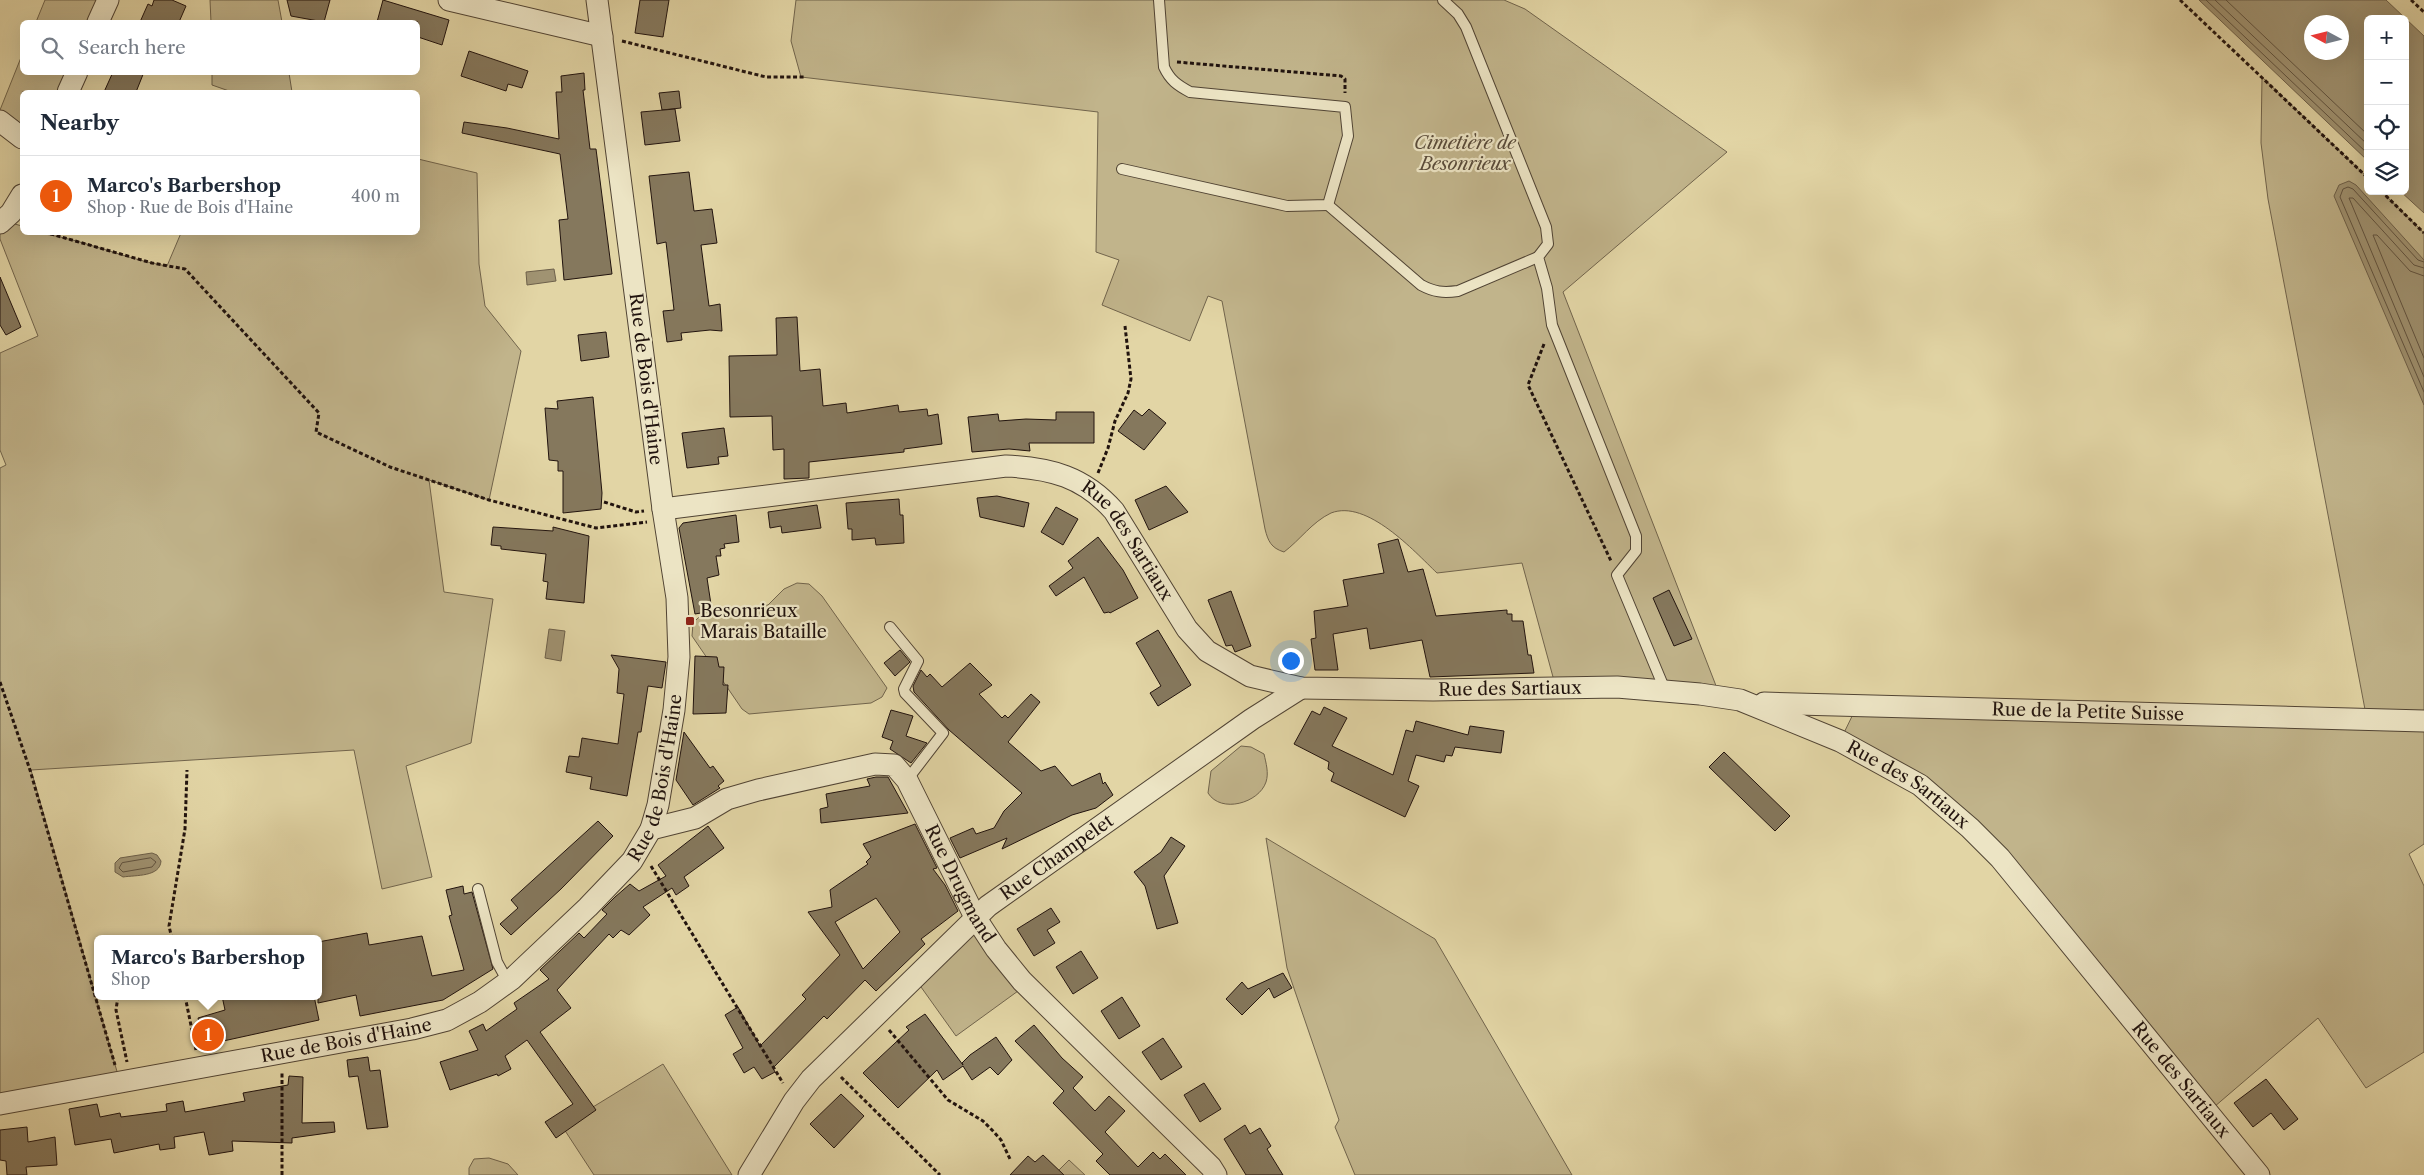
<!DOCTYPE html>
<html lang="en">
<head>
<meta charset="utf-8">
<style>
  :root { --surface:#fff; --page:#f6f6f7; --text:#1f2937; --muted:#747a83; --line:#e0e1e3; --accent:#ea580c }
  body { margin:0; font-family:"Libre Caslon Text",serif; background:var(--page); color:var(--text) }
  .controls { position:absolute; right:15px; top:15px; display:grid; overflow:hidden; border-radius:8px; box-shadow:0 5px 20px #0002 }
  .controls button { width:45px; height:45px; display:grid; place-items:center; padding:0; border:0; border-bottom:1px solid var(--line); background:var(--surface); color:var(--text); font:25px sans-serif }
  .compass { position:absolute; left:2304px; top:15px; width:45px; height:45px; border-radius:50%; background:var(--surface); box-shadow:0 5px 20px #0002; rotate:277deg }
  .you { position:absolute; left:1290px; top:660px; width:18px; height:18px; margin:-12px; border:4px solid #fff; border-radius:50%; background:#1a73e8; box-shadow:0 0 0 8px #1a73e833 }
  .badge { display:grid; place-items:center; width:32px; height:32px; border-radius:50%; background:var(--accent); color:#fff; font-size:16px; font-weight:700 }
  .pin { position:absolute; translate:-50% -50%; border:2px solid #fff; box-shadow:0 1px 5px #0006 }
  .popup { position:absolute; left:94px; top:935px; width:228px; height:65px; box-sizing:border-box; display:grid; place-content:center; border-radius:8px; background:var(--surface); filter:drop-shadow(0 1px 4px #0005); font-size:16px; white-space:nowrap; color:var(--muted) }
  .popup b { font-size:19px; color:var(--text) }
  .popup::after { content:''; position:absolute; left:50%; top:100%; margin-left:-10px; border:10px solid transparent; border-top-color:var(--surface) }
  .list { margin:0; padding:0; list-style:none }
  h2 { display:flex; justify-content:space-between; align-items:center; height:65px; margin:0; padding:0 20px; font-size:21px }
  h2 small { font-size:16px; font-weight:400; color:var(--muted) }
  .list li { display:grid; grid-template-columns:32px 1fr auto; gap:15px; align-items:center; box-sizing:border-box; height:80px; padding:0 20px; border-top:1px solid var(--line) }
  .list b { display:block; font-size:19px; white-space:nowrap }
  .list p { margin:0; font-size:16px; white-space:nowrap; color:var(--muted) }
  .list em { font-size:16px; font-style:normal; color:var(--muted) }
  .icon { flex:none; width:28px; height:28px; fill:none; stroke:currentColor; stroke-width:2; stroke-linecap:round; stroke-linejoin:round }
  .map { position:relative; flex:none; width:2424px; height:1175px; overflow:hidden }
  .search { position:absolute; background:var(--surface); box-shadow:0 5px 20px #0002; left:20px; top:20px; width:400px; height:55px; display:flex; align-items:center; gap:12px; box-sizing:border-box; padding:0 18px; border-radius:8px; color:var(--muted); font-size:19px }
  .panel { position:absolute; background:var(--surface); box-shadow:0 5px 20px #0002; left:20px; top:90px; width:400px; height:145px; border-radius:8px }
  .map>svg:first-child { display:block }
</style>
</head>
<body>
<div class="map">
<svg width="2424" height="1175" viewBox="0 0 2424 1175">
  <rect width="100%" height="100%" fill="#e2d5a5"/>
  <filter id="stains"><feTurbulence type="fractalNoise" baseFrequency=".004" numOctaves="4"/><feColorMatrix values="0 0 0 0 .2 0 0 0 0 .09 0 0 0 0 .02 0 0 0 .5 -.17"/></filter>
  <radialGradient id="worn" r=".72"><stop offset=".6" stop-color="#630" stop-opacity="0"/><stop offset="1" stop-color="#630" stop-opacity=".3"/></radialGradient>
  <g fill="#c1b48b" stroke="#71644c">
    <polygon points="45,0 108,0 98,22 36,22"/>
    <polygon points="210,0 278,0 282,22 211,22"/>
    <path d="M796,0H1504L1525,9L1727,152L1563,292L1720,696L1556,688L1522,563L1437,573C1414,551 1367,499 1331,513C1312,522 1300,540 1284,552C1271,548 1268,541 1265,529L1222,301L1208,296L1190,341L1102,305L1119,260L1096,252L1098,112L801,77L791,41Z"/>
    <polygon points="22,55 22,72 77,73 68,92 22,92 22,138 0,121 0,110"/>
    <polygon points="212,73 289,73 292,92 232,92 212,85"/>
    <polygon points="2262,77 2368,178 2368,191 2381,191 2424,233 2424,844 2409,854 2424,886 2424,1052 2366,1088 2318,1018 2207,1113 1938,799 1840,741 1857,706 2367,720 2268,199 2261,143"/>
    <path d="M418,159L477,173L479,264L485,306L521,351L489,500L429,480L444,592L493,599L471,743L406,766L432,877L382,889L354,750L31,770L120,1082L0,1104V468L6,465L0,450V353L38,336L0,239V223L4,221L22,226V232C71,233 118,258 167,266L181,233L418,232Z"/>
    <polygon points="797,583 809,584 822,596 887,688 882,697 871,703 749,714 742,709 692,636 693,623 703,613 768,605 784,589"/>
    <path d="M1241,746L1251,747L1264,754C1266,763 1269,773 1266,782C1259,803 1221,814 1208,793L1211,771Z"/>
    <polygon points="1266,838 1435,939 1572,1175 1355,1175 1335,1127 1339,1120 1287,968"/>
    <polygon points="974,933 1018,991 956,1036 921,987"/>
    <polygon points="663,1064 732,1175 594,1175 562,1126"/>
    <polygon points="489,1158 508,1164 518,1175 469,1175 469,1168 474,1159"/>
    <polygon points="1069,1160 1085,1175 1054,1175"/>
  </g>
  <g fill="#a09372" stroke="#6d604a" fill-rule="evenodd">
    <path d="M2199,0H2386L2424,36V213L2400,191H2405V19H2368V161ZM2312,22H2342V52H2312Z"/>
    <polygon points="2349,181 2356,185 2424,260 2424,405 2334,196 2339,185"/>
    <polygon points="554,269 556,281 527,285 526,272"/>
    <polygon points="549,629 565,631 561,661 545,658"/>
    <path d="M152,853L157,855L161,861C160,877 136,875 123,877L115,872V863L120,858Z"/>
  </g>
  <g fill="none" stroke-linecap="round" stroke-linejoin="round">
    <g stroke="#605340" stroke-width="1">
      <polyline points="2206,0 2368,154"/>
      <polyline points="2215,0 2368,145"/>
      <polyline points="2226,0 2368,135"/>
      <polyline points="2424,262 2418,260 2353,189 2348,187 2343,189 2340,197 2424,392"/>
      <polyline points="2424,268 2414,265 2353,198 2349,198 2424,377"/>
      <polyline points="2424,276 2410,271 2377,235 2373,235 2424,358"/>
      <polygon points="151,858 156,862 152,867 123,872 119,868 122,863"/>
    </g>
  </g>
  <g fill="#85785d" stroke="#21130e" fill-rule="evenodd">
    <polygon points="154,0 172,0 186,6 179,22 140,22 148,4 152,6"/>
    <polygon points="287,0 330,0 324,22 291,16"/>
    <polygon points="383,0 449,20 442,45 418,37 418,22 377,22"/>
    <polygon points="640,0 669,0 663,37 635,33"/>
    <polygon points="469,51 528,71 522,88 508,84 506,91 461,76"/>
    <polygon points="113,72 144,72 136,92 104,92"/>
    <polygon points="584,73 585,90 583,90 590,149 596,149 612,274 564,280 559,220 568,219 560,154 462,133 464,122 507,128 559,139 556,92 562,92 561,76"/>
    <polygon points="679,91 681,108 662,110 659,93"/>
    <polygon points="675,109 680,141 645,145 641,112"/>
    <polygon points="689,172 694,211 712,209 717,243 701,245 709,306 720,304 722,331 710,330 681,333 682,340 667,342 663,311 674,310 666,242 657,244 649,176"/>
    <polygon points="0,277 21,327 6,335 0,325"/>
    <polygon points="797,317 800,371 820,369 823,406 846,403 847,413 898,405 899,412 927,409 928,416 938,414 942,444 904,449 904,452 809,462 809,478 784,479 784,449 773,450 772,416 730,417 729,356 777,355 776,318"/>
    <polygon points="606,332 609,357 581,361 578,335"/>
    <polygon points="593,397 602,493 601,509 563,513 563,471 558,471 558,461 549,460 545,408 558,409 557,401"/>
    <polygon points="1149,409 1166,423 1144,450 1118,431 1134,410 1142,416"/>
    <polygon points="1056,412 1094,412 1094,443 1029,443 1030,451 1009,449 972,452 968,417 998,414 999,421 1026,419 1056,420"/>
    <polygon points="724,428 728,456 718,457 719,464 687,468 682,433"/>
    <polygon points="1166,486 1188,512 1149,530 1135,500"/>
    <polygon points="997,496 1029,503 1024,527 980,517 977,498"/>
    <polygon points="899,499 900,515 903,515 904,543 876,545 875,538 852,540 852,529 848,529 846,503"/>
    <polygon points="817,505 821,528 782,533 781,526 770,528 768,512"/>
    <polygon points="1056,507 1078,519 1063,545 1041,532"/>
    <polygon points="736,515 739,542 724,544 725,548 720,549 721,556 716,556 719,575 707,578 712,611 695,614 679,528 683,523"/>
    <polygon points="493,527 553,531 553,527 589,536 584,603 546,599 548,582 543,581 546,554 501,549 501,546 491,545"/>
    <polygon points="1098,537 1123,570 1138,598 1110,613 1109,612 1104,613 1084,577 1056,596 1049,586 1073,568 1068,561"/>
    <polygon points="1398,539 1408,572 1423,569 1436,616 1507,610 1507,614 1512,614 1512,621 1523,621 1528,655 1531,655 1534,673 1430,677 1422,640 1370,649 1367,628 1333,634 1338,670 1315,670 1311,639 1316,638 1314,611 1348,606 1343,580 1384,573 1378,544"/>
    <polygon points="1669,590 1692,639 1674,646 1653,598"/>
    <polygon points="1231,591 1251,646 1235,652 1232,645 1226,646 1208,600"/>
    <polygon points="1158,630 1191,685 1158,706 1150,693 1161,686 1136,643"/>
    <polygon points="900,650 910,662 895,676 884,663"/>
    <polygon points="611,655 666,662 662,688 648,686 641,732 638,732 627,796 590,789 592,777 566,772 569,756 579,757 582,738 618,744 624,694 617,693 619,669"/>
    <polygon points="695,656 717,657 719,667 724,667 723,685 728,685 726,713 693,714"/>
    <polygon points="970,663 992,685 979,694 1002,718 1005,715 1008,718 1031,694 1040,702 1008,742 1041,771 1055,766 1072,786 1100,773 1103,784 1105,782 1113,795 1096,808 1072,815 1002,849 1007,838 960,858 950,838 973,828 976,834 994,828 1004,811 1022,793 949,730 914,692 913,686 921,670 927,677 930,674 942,687"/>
    <polygon points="1324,707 1347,718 1332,746 1393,775 1406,730 1413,732 1416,721 1468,735 1470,726 1504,731 1501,753 1455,747 1452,756 1446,755 1444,762 1416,755 1408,781 1419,786 1405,817 1331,781 1334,773 1328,769 1329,762 1294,744 1312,711 1320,715"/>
    <polygon points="891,710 913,716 906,736 927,743 911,763 890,749 893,741 882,737"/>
    <polygon points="684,732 710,768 713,766 724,781 718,786 720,788 693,805 676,780"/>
    <polygon points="1724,752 1790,816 1775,831 1709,767"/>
    <polygon points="876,777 888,777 908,813 821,823 820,809 828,807 826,794 870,786 867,779"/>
    <polygon points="598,821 613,836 561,889 511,935 500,924 518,908 511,900"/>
    <path d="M915,824L937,868L933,869L945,885L958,911L921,939L925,944L876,991L865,980L827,1019L824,1016L773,1068L775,1072L762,1079L754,1067L744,1073L733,1054L743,1048L725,1015L738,1007L760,1046L806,999L802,995L840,955L808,912L832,907L830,890L868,864L866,862L871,857L863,844ZM876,898L900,932L863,969L835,922Z"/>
    <polygon points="708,826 724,848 684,877 689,886 676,895 672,888 643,907 650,915 629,935 621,930 613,938 609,934 557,990 571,1008 540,1032 596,1110 556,1138 545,1122 573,1104 527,1040 505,1056 511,1069 498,1076 497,1074 450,1090 440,1062 478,1050 469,1031 483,1024 486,1031 517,1009 514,1003 549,979 540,970 579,933 584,938 607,914 602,910 615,897 630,884 639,891 666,876 658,865"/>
    <polygon points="1171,837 1185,846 1164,876 1178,923 1157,929 1145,886 1134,872 1161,852"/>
    <polygon points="463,886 464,894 472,892 493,969 443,1000 360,1016 356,995 318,1003 318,942 367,933 369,945 422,936 432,976 464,970 449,916 452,915 446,890"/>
    <polygon points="1051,908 1060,922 1047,930 1055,943 1034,956 1017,929"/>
    <polygon points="1081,951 1098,978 1073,994 1056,967"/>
    <polygon points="1283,973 1292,988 1274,998 1269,988 1242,1015 1226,999 1242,982 1248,989"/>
    <polygon points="222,996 314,996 319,1020 205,1045 198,1018 225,1010"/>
    <polygon points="1122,997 1140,1026 1119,1039 1101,1011"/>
    <polygon points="925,1014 963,1065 962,1063 970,1055 996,1037 1012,1060 998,1075 990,1067 972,1080 963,1066 943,1080 937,1070 898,1108 863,1073 909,1030 906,1027"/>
    <polygon points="1034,1025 1062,1058 1083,1077 1073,1088 1095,1111 1109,1096 1125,1111 1105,1132 1138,1167 1153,1152 1160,1159 1165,1154 1186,1175 1110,1175 1096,1161 1103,1154 1053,1103 1064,1091 1015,1041"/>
    <polygon points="1163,1038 1182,1067 1161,1080 1142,1052"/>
    <polygon points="368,1057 370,1071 380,1070 388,1127 367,1129 358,1076 349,1077 347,1060"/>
    <polygon points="289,1076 303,1077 302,1123 334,1122 335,1132 292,1138 292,1143 232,1141 233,1151 209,1155 204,1132 174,1137 175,1148 160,1150 159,1144 114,1153 111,1139 75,1145 69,1109 97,1104 100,1117 120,1113 121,1117 167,1111 166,1104 183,1101 185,1112 245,1101 243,1093 288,1085"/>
    <polygon points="2266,1079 2298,1119 2284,1130 2271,1113 2253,1127 2234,1103"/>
    <polygon points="1204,1083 1221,1109 1200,1122 1184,1095"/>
    <polygon points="841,1094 864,1116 834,1148 810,1124"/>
    <polygon points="1245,1125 1250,1134 1260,1128 1271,1146 1267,1149 1283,1175 1246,1175 1224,1139"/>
    <polygon points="27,1127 28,1142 55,1137 57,1165 26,1167 27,1175 7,1175 6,1161 0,1160 0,1130"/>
    <polygon points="1043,1155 1064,1175 1010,1175 1028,1156 1035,1162"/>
  </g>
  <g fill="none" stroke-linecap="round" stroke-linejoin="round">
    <defs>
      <g id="lane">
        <polyline points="1443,0 1458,14 1466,27 1546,227 1548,244 1538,257 1547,288 1552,325 1636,536 1636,551 1617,575 1665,690"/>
        <path d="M1122,169L1287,206L1328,205L1348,136L1345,107L1190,92C1177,85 1170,80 1164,67L1159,0"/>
        <path d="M1328,205L1421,285C1434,292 1443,293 1458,291L1538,257"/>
        <polyline points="890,627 918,661 904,689 905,693 943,733 907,780"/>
        <polyline points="478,889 497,962 508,982"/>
      </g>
      <g id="street">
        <polyline points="449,0 602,36"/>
        <polyline points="98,22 108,0"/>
        <polyline points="68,92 77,72"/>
        <polyline points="0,121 22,138"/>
        <polyline points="0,223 11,213 22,195"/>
        <path id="s1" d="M663,509L1006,466C1051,468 1084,477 1114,511L1187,629L1207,651L1250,676L1301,688L1433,690L1617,687L1700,694L1740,700L1840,741L1920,785L1970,828L2000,858L2259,1175"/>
        <path id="s2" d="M1764,703L2424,721"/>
        <path id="s3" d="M651,829L695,818L727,799L758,790L875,764L894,765L907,780L975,917L996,949L1022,981L1211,1167L1216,1175"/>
        <path id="s4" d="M0,1104L412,1029L447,1020L480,1002L512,979L588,907L632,861L651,829L658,805L674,710L679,657L677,598L663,509L597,0"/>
        <path id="s5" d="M749,1175L794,1101L811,1079L988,906L1252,719L1301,688"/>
      </g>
    </defs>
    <use href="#lane" stroke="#514434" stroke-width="12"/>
    <use href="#street" stroke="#514434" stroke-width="23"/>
    <g stroke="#21130e" stroke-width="3" stroke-dasharray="4 2.5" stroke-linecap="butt">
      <polyline points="2180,0 2368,178"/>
      <polyline points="2411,0 2424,12"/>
      <polyline points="622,41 766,77 805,77"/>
      <polyline points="1177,62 1341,76 1345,79 1345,93"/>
      <polyline points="2381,191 2424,233"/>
      <polyline points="44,232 152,263 185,269 319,413 316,432 390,467 489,500 596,528 647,522"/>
      <polyline points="1544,344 1528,385 1611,561"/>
      <polyline points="1098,473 1108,448 1115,421 1128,393 1131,379 1125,326"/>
      <polyline points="604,502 636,512 644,511"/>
      <polyline points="0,682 30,770 115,1065"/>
      <polyline points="651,866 783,1083"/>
      <polyline points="172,939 169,926 185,829 187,770"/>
      <polyline points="118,996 116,1010 127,1062"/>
      <polyline points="185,996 196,1050"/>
      <polyline points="889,1030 948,1100 983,1121 993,1131 1001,1140 1010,1159"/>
      <polyline points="841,1077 940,1175"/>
      <polyline points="282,1175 282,1073"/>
    </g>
    <use href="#lane" stroke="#ece4c4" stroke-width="10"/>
    <use href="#street" stroke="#ece4c4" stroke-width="21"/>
  </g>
  <rect fill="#8f2418" stroke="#ece4c4" stroke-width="2" x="685" y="616" width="10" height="10" rx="2.5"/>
  <g text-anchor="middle" stroke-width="4.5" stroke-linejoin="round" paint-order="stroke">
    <g font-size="18" font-style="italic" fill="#594b3a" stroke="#ece4c4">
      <text x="1465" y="149">Cimetière de<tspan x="1465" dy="21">Besonrieux</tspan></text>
    </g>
    <g font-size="18" fill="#21130e" stroke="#ece4c4">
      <text transform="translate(646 379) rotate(83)" y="6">Rue de Bois d'Haine</text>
      <text dy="6" stroke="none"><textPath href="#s1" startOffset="498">Rue des Sartiaux</textPath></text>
      <text dy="6" stroke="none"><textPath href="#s1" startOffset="946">Rue des Sartiaux</textPath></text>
      <text dy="6" stroke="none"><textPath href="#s2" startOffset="324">Rue de la Petite Suisse</textPath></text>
      <text dy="6" stroke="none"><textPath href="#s4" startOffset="788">Rue de Bois d'Haine</textPath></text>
      <text dy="6" stroke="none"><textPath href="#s1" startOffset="1366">Rue des Sartiaux</textPath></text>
      <text dy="6" stroke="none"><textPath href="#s5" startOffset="446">Rue Champelet</textPath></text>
      <text dy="6" stroke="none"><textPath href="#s3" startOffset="390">Rue Drugmand</textPath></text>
      <text dy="6" stroke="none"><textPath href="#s4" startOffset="352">Rue de Bois d'Haine</textPath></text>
      <text dy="6" stroke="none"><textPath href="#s1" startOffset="1771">Rue des Sartiaux</textPath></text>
    </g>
    <g font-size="18" fill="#21130e" stroke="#ece4c4" text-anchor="start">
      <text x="700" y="617">Besonrieux<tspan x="700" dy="21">Marais Bataille</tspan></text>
    </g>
  </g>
  <rect width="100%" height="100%" filter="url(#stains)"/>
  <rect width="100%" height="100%" fill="url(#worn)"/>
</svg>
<div class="controls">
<button>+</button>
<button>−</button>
<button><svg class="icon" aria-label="locate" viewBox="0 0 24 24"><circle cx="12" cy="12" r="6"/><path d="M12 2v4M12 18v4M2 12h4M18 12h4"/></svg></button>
<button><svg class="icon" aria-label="layers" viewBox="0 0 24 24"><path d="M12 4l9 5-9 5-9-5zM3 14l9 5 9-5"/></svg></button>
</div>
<svg class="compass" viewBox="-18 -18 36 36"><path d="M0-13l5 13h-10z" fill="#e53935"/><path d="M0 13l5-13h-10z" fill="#747a83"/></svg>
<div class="you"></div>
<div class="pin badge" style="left:208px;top:1035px">1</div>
<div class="popup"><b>Marco's Barbershop</b>Shop</div>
<div class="search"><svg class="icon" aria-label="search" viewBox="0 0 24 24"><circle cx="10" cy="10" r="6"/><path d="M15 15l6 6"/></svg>Search here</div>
<section class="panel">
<h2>Nearby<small></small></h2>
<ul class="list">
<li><span class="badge">1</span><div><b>Marco's Barbershop</b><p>Shop · Rue de Bois d'Haine</p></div><em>400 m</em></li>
</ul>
</section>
</div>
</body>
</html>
